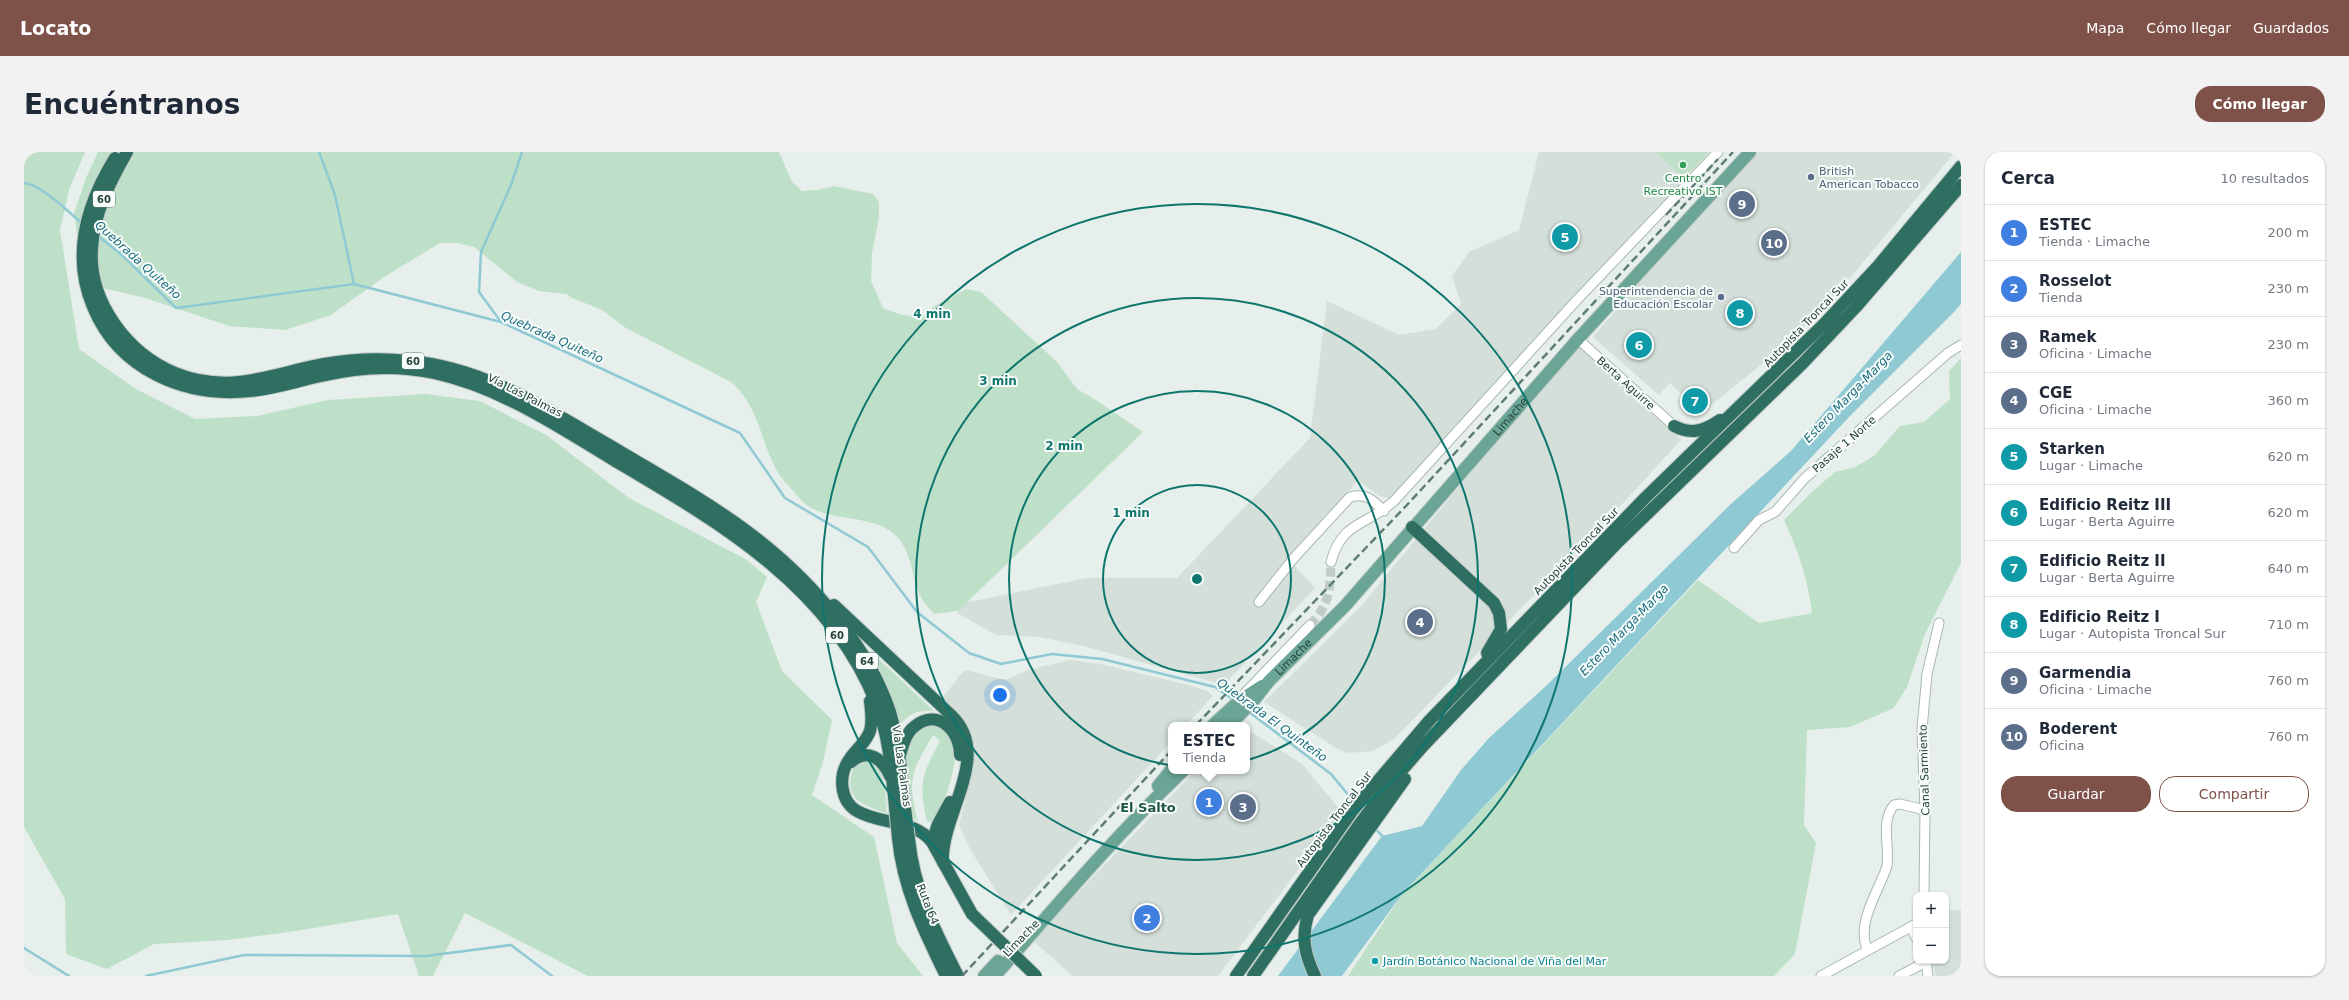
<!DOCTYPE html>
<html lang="es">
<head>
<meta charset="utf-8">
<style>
  :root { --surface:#fff; --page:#f2f2f3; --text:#1f2937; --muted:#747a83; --line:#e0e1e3; --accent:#7f5249 }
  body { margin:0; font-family:"DejaVu Sans",sans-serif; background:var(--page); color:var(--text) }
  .controls { position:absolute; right:12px; bottom:12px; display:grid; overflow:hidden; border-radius:8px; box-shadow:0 1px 3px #0004 }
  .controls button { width:36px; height:36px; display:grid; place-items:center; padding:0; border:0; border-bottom:1px solid var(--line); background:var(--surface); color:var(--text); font:20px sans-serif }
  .you { position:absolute; left:976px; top:543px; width:14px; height:14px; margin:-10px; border:3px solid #fff; border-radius:50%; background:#1a73e8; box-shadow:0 0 0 6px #1a73e833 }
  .badge { display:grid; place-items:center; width:26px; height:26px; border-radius:50%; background:var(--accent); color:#fff; font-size:13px; font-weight:700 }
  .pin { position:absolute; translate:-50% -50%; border:2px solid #fff; box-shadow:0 1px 4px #0006 }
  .popup { position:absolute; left:1144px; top:570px; width:82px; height:52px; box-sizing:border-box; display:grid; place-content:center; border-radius:8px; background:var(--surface); filter:drop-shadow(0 1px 3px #0005); font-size:13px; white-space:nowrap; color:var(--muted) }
  .popup b { font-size:15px; color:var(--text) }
  .popup::after { content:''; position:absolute; left:50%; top:100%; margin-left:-8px; border:8px solid transparent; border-top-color:var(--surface) }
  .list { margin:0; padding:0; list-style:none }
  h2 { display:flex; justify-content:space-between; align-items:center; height:52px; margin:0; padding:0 16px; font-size:17px }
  h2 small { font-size:13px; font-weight:400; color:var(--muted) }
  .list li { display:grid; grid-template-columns:26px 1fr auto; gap:12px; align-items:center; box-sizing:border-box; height:56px; padding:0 16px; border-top:1px solid var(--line) }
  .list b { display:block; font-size:15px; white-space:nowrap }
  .list p { margin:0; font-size:13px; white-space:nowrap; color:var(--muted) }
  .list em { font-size:13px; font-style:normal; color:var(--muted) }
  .actions { display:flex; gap:8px; padding:12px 16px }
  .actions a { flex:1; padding:9px 0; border:1px solid var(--accent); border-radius:16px; text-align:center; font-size:14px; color:var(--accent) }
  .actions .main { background:var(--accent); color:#fff }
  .map { position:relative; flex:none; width:1937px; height:824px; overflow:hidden; border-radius:16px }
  header { display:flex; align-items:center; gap:24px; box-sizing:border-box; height:56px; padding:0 20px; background:var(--accent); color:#fff }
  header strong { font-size:19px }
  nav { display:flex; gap:22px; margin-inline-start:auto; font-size:14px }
  .intro { display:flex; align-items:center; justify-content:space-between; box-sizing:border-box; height:96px; padding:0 24px }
  h1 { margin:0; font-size:28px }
  .button { padding:10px 18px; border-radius:16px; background:var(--accent); color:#fff; font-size:14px; font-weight:700 }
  main { display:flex; gap:24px; padding:0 24px }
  aside { flex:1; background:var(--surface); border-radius:16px; box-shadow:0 1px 3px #0004 }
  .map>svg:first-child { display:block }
</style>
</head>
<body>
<header>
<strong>Locato</strong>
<nav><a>Mapa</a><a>Cómo llegar</a><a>Guardados</a></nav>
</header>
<div class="intro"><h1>Encuéntranos</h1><a class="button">Cómo llegar</a></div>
<main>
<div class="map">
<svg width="1937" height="824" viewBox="0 0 1937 824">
  <rect width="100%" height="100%" fill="#e6efeb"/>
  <g fill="#d4dfda">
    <polygon points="1515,0 1631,0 1660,27 1367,347 1355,344 1334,328 1264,407 1291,436 1200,533 1063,495 1016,485 972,483 933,461 939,451 1063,426 1153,426 1286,286 1303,149 1375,183 1412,177 1437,152 1428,124 1445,100 1495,78"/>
    <polygon points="1735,0 1931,0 1826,126 1776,179 1771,176 1738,212 1677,261 1646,231 1635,243 1569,185 1632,111"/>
    <polygon points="1556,195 1657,288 1588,363 1370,587 1349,599 1324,601 1312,596 1240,550 1337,454 1487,271"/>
    <polygon points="1046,508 1077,512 1168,534 1183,539 1189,544 1162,573 1147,573 1147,590 987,763 946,697 935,673 949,616 948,588 940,571 917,548 936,523 942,518 981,528 1004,518"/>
    <polygon points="1223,577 1278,612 1318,660 1194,824 1049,824 1008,788 1171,619 1223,619"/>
    <polygon points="1922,758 1937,758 1937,824 1912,824 1908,809 1922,809"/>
  </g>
  <g fill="#bfe0c8">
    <polygon points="0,0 61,0 45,38 36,78 55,197 112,237 171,267 233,264 304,248 401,242 456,249 522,283 605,346 723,408 743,425 732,450 758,519 808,568 799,610 788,643 850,685 873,791 899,824 564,824 441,761 409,824 395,824 374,762 272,779 203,788 130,792 83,817 42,802 41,747 0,675"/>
    <path d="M74,0H755L768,30L778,39L794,38L810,34L849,42L855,50V66L848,101L847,129L859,156L875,162L897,166L912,153L942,137L957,140L1033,210L1053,237L1072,248L1119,280L934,459L910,462C907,458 903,454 900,450C887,431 890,401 872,384C851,362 808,370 784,354C776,348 768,337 761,330C736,300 740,259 707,230L602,176L578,158L548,146L543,142L515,139L493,130L450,95L433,91H416L360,125L307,163L261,178L205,174L121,146L75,135L57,111L50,61L62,26Z"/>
    <polygon points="1631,0 1685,0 1660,27"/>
    <path d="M1937,206V411L1901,482L1883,535L1870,556L1826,575L1783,578L1780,673L1792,691L1771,802L1750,824H1324L1379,741L1674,428L1735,471L1788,461C1784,428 1774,398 1760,368L1789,339L1811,320L1831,315L1850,304L1876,274L1900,270L1926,247L1925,219Z"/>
    <path d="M828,482L910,559C893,558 886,561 876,573L863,533Z"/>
    <path d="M908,572L919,574C922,578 928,584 929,589C936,608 921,657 906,670L903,669C894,631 898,623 916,589L909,583C887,621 883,626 894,670L886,663C882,632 868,584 908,572Z"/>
    <path d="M839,609H846C863,620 861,642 863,661C837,653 818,646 830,614Z"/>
  </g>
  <polygon fill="#8ec9d4" points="1937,100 1937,152 1931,159 1826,264 1379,741 1318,824 1254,824 1358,684 1398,674 1437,618 1465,586 1522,534 1708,351 1767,299"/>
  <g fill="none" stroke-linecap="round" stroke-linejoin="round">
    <g stroke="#8ec9d4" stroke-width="2.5">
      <polyline points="295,0 311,43 330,132"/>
      <path d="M0,31C17,32 45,61 59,72"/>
      <polyline points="73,83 99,104 152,156 330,132 477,170 716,281 761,346 844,395 893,460 945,501 977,512 1028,502 1078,507 1191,535 1210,548"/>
      <polyline points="477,170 455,140 457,100 487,33 498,0"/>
      <polyline points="1225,560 1307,622 1331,651"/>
      <polyline points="1350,675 1359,685"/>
      <polyline points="0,796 45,824"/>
      <polyline points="122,824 220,803 402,804 487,793 528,824"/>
    </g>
    <path stroke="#bfccc8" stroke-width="9" stroke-dasharray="9 4.5" stroke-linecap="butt" d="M1286,473C1306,452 1306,438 1307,410"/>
    <defs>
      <g id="minor">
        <polyline points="1554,187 1650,274"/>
        <polyline points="1710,396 1735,368 1751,360 1781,326 1924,201 1937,193"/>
        <path d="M1307,410C1318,368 1344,374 1371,348L1552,149L1694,0"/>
        <path d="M1235,450L1269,407L1326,345C1342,341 1348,347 1360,359"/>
        <polyline points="1218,544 1286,473"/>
        <polyline points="1900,743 1901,658 1898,577 1903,522 1915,471"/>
        <polyline points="1887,775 1892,786"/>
        <path d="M1843,797C1832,770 1855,739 1863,714C1866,694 1856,670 1870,653L1876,652L1901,658"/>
        <polyline points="1902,809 1904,824"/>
        <polyline points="1797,824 1892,772"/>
        <polyline points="1875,824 1902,810"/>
      </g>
      <g id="major">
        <polyline points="1189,573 1215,549 1238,534"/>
        <path id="s1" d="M1206,573L1231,547L1245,529L1321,454L1554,187L1726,0"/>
        <polyline points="1134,634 1147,618"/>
        <polyline points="960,824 974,809"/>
        <path d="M971,824C1032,754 1091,684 1159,619"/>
      </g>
      <g id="highway">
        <path d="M103,0C86,30 70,61 68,96C64,149 103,201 151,221C206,243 246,222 300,212C328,207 357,206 385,209C459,215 523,257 585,293C674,346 751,385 816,470C837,497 855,527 866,560C875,591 878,624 881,656"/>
        <path d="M91,6C63,51 47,103 69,155C95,218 161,246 226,239C250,237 273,229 297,224C334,215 373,213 410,221C475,235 532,273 588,307C691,368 806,433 852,551C864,581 867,613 870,645"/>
        <path d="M1650,274C1667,283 1680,279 1696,268"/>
        <polyline points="1388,375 1470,451 1475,461 1477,477 1463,501"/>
        <path d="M810,453L928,564C969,604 916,664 919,710"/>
        <path d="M846,549C847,559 849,569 846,579C842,591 831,598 825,608C814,624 816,649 833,659C857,673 890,667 908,690L948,762"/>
        <path d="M876,603C879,593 882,581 890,575C913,555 936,578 936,603"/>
        <path d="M827,610C843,595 859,607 866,624"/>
        <path d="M874,686C879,737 900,779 922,824"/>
        <path d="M885,687C890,738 911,779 934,824"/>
        <polyline points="908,690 914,672 926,650"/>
        <polyline points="1212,824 1329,658 1405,569 1622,345 1799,173 1854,114 1937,14"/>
        <polyline points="1229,824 1337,670 1360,639 1399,594 1592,392 1779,211 1832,155 1937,33"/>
        <path d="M1291,824C1281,803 1277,786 1284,763L1381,627"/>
      </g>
    </defs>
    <use href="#minor" stroke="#a8b8b2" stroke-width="11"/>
    <use href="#major" stroke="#c2cac8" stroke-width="14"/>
    <use href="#highway" stroke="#c2cac8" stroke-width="14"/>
    <use href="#minor" stroke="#fff" stroke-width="9"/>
    <use href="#major" stroke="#6aa596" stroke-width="12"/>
    <use href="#highway" stroke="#2f6f62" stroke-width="12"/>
    <g stroke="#5f7d75" stroke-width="2.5" stroke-dasharray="8 4" stroke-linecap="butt">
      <polyline points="1642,63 1694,7"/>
      <polyline points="1172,573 1382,354 1709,0"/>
      <polyline points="938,824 1147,599"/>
    </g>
    <defs>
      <g id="highway-bridge">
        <polyline points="870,645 874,686"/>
        <polyline points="881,656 885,687"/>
        <polyline points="948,762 1012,824"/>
      </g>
    </defs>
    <use href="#highway-bridge" stroke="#c2cac8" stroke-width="14" stroke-linecap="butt"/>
    <use href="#highway-bridge" stroke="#2f6f62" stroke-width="12"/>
  </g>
  <g fill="none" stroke="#0f766e" stroke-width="2">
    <circle cx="1173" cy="427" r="94"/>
    <circle cx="1173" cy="427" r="188"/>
    <circle cx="1173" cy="427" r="281"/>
    <circle cx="1173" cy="427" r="375"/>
  </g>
  <circle fill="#2e9e5b" stroke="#f7fbf9" stroke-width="1.5" cx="1659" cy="13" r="4"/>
  <g fill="#5c6f8a" stroke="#f7fbf9" stroke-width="1.5">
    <circle cx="1787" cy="25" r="4"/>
    <circle cx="1697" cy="145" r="4"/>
  </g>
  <circle fill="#0f9aa8" stroke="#f7fbf9" stroke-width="1.5" cx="1351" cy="809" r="4"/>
  <g text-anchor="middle" stroke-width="4" stroke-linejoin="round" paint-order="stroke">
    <g fill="#f7fbf9" stroke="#637a73" stroke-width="1">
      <rect x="69" y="39" width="22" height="16" rx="3"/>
      <rect x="378" y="201" width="22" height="16" rx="3"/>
      <rect x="802" y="475" width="22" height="16" rx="3"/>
      <rect x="832" y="501" width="22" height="16" rx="3"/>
    </g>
    <g font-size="10" font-weight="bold" fill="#24423a">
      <text x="80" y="51">60</text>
      <text x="389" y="213">60</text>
      <text x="813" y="487">60</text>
      <text x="843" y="513">64</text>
    </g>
    <g font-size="11" fill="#4e5e75" stroke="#f7fbf9" text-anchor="start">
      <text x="1795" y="23">British<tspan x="1795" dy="13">American Tobacco</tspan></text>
      <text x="1689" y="143" text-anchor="end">Superintendencia de<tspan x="1689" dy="13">Educación Escolar</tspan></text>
    </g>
    <g font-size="11" fill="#27864d" stroke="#f7fbf9">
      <text x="1659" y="30">Centro<tspan x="1659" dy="13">Recreativo IST</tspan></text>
    </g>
    <g font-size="11" fill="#24423a" stroke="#f7fbf9">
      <text transform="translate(1782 171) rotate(-46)" y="4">Autopista Troncal Sur</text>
      <text transform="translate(1602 231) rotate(42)" y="4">Berta Aguirre</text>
      <text transform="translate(501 243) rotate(27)" y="4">Vía Las Palmas</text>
      <text dy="4" stroke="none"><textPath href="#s1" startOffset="417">Limache</textPath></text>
      <text transform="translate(1820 292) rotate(-41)" y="4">Pasaje 1 Norte</text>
      <text transform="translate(1552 399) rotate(-46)" y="4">Autopista Troncal Sur</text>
      <text dy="4" stroke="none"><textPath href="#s1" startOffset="93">Limache</textPath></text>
      <text transform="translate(878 614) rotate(82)" y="4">Vía Las Palmas</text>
      <text transform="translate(1900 618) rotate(-92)" y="4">Canal Sarmiento</text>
      <text transform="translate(1310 667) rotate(-53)" y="4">Autopista Troncal Sur</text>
      <text transform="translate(904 752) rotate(69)" y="4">Ruta 64</text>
      <text transform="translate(997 786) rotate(-46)" y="4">Limache</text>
    </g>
    <g font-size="11" fill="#0d838f" stroke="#f7fbf9" text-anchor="start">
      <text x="1359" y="813">Jardín Botánico Nacional de Viña del Mar</text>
    </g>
    <g font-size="12" font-style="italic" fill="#1c6f80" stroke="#f7fbf9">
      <text transform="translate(114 108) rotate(42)" y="4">Quebrada Quiteño</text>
      <text transform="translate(528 185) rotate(24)" y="4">Quebrada Quiteño</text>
      <text transform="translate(1824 245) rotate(-46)" y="4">Estero Marga-Marga</text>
      <text transform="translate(1600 478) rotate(-46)" y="4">Estero Marga-Marga</text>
      <text transform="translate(1248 568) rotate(36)" y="4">Quebrada El Quinteño</text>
    </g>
    <g font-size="13" font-weight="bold" fill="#1f5548" stroke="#f7fbf9">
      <text x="1124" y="660">El Salto</text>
    </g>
  </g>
  <circle cx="1173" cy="427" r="6" fill="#0f766e" stroke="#f7fbf9" stroke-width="2"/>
  <g font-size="12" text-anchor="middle" font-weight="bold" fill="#0f766e" stroke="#f7fbf9" stroke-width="4" stroke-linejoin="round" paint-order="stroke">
    <text x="908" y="166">4 min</text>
    <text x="974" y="233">3 min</text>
    <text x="1040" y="298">2 min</text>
    <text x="1107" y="365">1 min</text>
  </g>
</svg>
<div class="controls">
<button>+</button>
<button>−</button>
</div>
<div class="you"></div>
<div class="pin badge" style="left:1185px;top:650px;background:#3f7fe0">1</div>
<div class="popup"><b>ESTEC</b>Tienda</div>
<div class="pin badge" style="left:1123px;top:766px;background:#3f7fe0">2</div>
<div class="pin badge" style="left:1219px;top:655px;background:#5c6f8a">3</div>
<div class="pin badge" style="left:1396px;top:470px;background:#5c6f8a">4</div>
<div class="pin badge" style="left:1541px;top:85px;background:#0f9aa8">5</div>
<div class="pin badge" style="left:1615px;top:193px;background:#0f9aa8">6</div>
<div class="pin badge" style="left:1671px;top:249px;background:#0f9aa8">7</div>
<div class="pin badge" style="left:1716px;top:161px;background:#0f9aa8">8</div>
<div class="pin badge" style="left:1718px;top:52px;background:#5c6f8a">9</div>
<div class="pin badge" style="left:1750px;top:91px;background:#5c6f8a">10</div>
</div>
<aside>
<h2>Cerca<small>10 resultados</small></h2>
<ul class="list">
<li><span class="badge" style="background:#3f7fe0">1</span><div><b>ESTEC</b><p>Tienda · Limache</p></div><em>200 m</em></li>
<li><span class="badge" style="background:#3f7fe0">2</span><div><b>Rosselot</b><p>Tienda</p></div><em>230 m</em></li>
<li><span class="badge" style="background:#5c6f8a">3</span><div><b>Ramek</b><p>Oficina · Limache</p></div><em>230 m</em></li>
<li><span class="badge" style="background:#5c6f8a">4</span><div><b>CGE</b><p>Oficina · Limache</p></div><em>360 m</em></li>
<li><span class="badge" style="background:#0f9aa8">5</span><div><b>Starken</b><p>Lugar · Limache</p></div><em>620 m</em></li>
<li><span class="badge" style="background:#0f9aa8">6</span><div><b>Edificio Reitz III</b><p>Lugar · Berta Aguirre</p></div><em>620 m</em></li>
<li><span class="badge" style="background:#0f9aa8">7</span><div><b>Edificio Reitz II</b><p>Lugar · Berta Aguirre</p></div><em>640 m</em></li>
<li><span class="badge" style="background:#0f9aa8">8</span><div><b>Edificio Reitz I</b><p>Lugar · Autopista Troncal Sur</p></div><em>710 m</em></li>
<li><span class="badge" style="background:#5c6f8a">9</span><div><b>Garmendia</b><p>Oficina · Limache</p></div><em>760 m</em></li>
<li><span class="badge" style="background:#5c6f8a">10</span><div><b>Boderent</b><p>Oficina</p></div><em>760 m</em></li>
</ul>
<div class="actions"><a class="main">Guardar</a><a>Compartir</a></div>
</aside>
</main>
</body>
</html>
